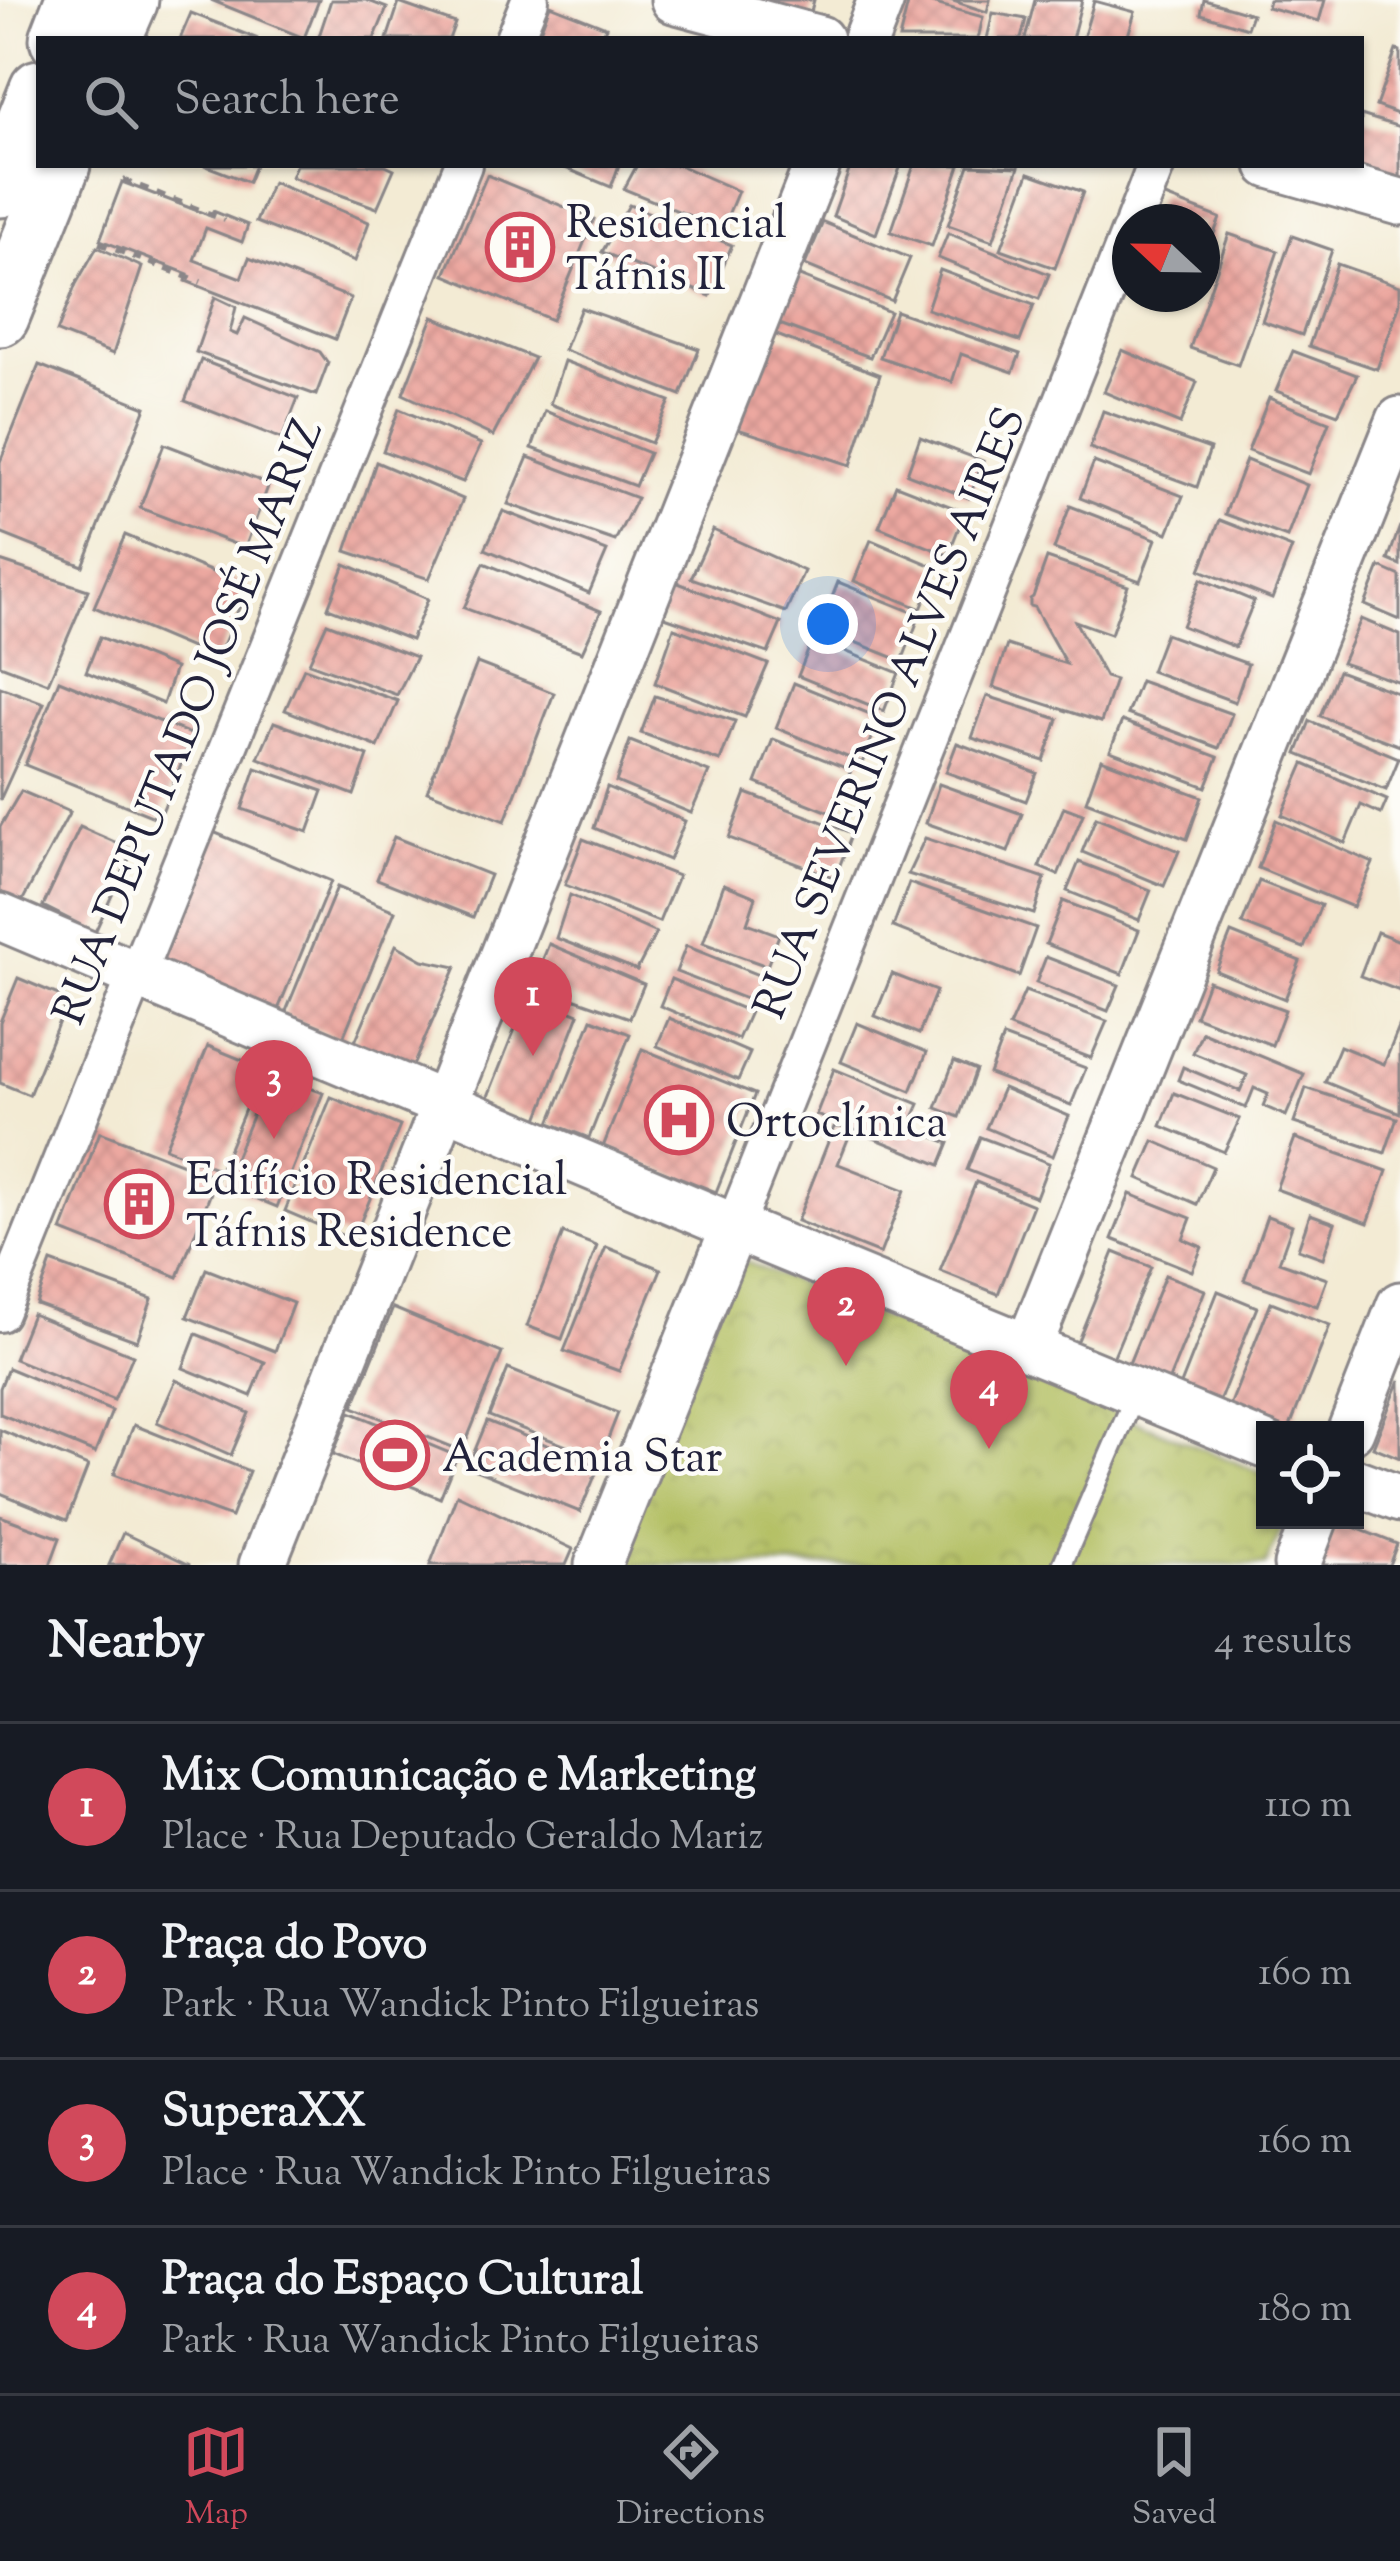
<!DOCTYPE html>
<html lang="en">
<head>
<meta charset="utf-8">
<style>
  :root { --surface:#171b24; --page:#20242c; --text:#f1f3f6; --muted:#9ea1a6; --line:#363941; --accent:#d1495b }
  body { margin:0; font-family:"Sorts Mill Goudy",serif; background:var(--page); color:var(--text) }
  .controls { position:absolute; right:36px; bottom:36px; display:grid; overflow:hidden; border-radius:0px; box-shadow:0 3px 9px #0004 }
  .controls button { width:108px; height:108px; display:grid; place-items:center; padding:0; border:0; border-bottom:3px solid var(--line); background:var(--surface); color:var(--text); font:60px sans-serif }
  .compass { position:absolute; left:1112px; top:204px; width:108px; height:108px; border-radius:50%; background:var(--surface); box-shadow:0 3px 9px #0004; rotate:292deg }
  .you { position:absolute; left:828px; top:624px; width:42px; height:42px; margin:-30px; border:9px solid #fff; border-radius:50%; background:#1a73e8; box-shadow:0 0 0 18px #1a73e833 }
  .badge { display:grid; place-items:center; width:78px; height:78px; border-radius:50%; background:var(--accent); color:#fff; font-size:39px; font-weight:700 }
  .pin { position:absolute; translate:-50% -99px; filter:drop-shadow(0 3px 6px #0008) }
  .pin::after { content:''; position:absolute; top:63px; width:42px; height:36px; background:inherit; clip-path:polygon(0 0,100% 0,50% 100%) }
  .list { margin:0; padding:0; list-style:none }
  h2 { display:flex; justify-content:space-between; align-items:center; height:156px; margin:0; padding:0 48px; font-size:51px }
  h2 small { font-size:39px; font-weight:400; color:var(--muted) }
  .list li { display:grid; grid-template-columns:78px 1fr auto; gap:36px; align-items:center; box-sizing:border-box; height:168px; padding:0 48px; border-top:3px solid var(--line) }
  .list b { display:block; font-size:45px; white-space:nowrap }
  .list p { margin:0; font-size:39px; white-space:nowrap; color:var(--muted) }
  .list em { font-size:39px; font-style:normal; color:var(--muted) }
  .icon { flex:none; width:66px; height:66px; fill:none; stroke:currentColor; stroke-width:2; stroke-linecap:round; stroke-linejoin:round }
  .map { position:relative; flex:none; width:1400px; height:1565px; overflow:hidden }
  .search { position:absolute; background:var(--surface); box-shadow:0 3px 9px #0004; left:36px; right:36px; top:36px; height:132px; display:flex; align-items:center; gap:30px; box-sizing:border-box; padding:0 42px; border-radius:0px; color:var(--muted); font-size:45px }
  .sheet { height:828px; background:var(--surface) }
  nav { display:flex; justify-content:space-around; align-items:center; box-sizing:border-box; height:168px; border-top:3px solid var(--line); background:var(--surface); font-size:33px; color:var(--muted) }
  nav a { display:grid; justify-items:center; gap:6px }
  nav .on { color:var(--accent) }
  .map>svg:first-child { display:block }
</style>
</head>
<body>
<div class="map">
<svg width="1400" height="1565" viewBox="0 0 1400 1565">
  <defs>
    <pattern id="park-crowns" width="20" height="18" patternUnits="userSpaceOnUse" patternTransform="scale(3)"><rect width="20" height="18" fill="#b1bd5f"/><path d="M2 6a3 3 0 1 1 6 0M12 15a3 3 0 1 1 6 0" fill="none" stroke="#98a253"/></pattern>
    <pattern id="building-cross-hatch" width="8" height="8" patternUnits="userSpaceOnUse" patternTransform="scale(3)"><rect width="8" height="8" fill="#eca8a0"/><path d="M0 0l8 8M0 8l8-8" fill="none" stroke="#ca908b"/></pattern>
  </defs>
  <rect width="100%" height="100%" fill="#fdfcf7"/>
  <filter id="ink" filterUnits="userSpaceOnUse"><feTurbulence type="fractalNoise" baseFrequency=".00833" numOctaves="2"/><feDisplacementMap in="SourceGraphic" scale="24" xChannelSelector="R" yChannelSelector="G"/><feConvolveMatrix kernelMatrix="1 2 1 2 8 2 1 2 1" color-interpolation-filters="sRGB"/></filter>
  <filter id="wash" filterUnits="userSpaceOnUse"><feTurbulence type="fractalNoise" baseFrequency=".004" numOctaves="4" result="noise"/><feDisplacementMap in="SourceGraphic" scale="48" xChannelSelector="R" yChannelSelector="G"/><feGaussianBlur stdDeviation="2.7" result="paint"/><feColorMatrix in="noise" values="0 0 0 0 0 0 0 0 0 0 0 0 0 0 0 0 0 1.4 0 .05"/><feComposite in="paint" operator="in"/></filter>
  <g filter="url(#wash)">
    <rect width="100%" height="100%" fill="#f3ebd4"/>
    <polygon fill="url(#park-crowns)" stroke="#6a704d" stroke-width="3" points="736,1258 1265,1474 1265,1520 1285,1520 1266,1565 613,1565"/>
    <g id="blocks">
      <g fill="url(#building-cross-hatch)">
        <polygon points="211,0 319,0 304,38"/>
        <polygon points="331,0 366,0 387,8 374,39 318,39"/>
        <polygon points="737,0 814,0 809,19"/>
        <polygon points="909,0 921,0 983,17 978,39 899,39"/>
        <polygon points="950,0 990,0 987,12"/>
        <polygon points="1035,0 1082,0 1072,39 1025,39"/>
        <polygon points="1204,0 1252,14 1247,28 1201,14"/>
        <polygon points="1269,0 1325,0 1319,21 1267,7"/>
        <polygon points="1094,1 1135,12 1127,39 1083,39"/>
        <polygon points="399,3 455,23 449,39 387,39"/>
        <polygon points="550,5 606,27 601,39 537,39"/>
        <polygon points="191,13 258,39 180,39"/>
        <polygon points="993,13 1026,19 1021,39 987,39"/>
        <polygon points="1396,50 1400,51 1400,115 1376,106"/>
        <polygon points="1361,115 1400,127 1400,183 1344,165 1361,165"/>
        <polygon points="204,165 255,165 248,182"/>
        <polygon points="296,165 385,165 394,169 377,208 291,177"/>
        <polygon points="558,165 619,165 611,187"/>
        <polygon points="637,165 679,165 738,191 722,229 624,189"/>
        <polygon points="851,165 901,165 876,234 833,216"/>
        <polygon points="914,165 960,165 932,246 891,232"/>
        <polygon points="969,165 1019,167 993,241 948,225"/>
        <polygon points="1029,173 1083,192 1055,268 1001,249"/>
        <polygon points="487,175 594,219 552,320 445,275"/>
        <polygon points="122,182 211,216 213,211 248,225 242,242 206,228 194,260 241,278 249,258 351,298 335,339 186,281 188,274 100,240"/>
        <polygon points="272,182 369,222 355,261 256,222"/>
        <polygon points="1160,195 1220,218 1202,265 1202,222 1150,222"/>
        <polygon points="629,205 732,245 710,296 602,252"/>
        <polygon points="823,222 910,258 892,301 805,265"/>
        <polygon points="948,233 1049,274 1039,299 938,258"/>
        <polygon points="1229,234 1278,251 1238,365 1190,348"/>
        <polygon points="1292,236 1332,250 1302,335 1262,321"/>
        <polygon points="97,247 142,267 113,354 57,332 76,284"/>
        <polygon points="1337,264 1400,286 1400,303 1377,369 1309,346"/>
        <polygon points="940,270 1034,305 1020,341 927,309"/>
        <polygon points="792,273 890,312 870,357 774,322"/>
        <polygon points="215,297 236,307 230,332 237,335 245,318 320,352 328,363 316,395 196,352"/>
        <polygon points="581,308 699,349 681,395 564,350"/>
        <polygon points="896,311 1020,354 1013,372 961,354 952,382 880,357"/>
        <polygon points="433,317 534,358 493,436 403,394"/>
        <polygon points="769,332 880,375 851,465 728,426"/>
        <polygon points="1122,350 1197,382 1180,424 1104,392"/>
        <polygon points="1293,351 1357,375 1338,414 1276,391"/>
        <polygon points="201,360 298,398 282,439 185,401"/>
        <polygon points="564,361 670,401 651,443 550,404"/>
        <polygon points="39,365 146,407 83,566 0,533 0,462"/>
        <polygon points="1269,398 1329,422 1309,474 1248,451"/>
        <polygon points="399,409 481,444 463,482 383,451"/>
        <polygon points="545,411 649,453 635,486 532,448"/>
        <polygon points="1103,411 1210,449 1197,487 1090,448"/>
        <polygon points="920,437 983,461 969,498 907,474"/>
        <polygon points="164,444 269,484 245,548 140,508"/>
        <polygon points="528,457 637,498 615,541 508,504"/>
        <polygon points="1246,460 1307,485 1287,537 1225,514"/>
        <polygon points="376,462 463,499 429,579 346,551"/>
        <polygon points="1094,462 1183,496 1168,533 1080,498"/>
        <polygon points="896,485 965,512 948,555 879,527"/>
        <polygon points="1070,506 1156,539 1140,581 1054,549"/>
        <polygon points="503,511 607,551 589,593 485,549"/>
        <polygon points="1220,520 1292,548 1272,599 1200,570"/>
        <polygon points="1400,526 1400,565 1388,560"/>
        <polygon points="713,530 804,571 786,612 691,578"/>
        <polygon points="125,535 248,587 217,659 94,607"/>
        <polygon points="871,540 938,568 921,609 854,581"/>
        <polygon points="1047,558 1128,586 1111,634 1075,621 1105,677 1115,680 1101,722 993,687 1007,645 1066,664 1034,607 1030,606 1030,599 1033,597"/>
        <polygon points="0,561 88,590 48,683 0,665"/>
        <polygon points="484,563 601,611 582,652 464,608"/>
        <polygon points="345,564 428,599 411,640 328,608"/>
        <polygon points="1380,567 1400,576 1400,620 1365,605"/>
        <polygon points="1201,579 1254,601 1235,647 1182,626"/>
        <polygon points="673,581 781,623 768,653 659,615"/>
        <polygon points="838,582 920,615 902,661 820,628"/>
        <polygon points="1361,619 1400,635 1400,683 1342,663"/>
        <polygon points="327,623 416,657 397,695 309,663"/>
        <polygon points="674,628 768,664 745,717 655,683"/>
        <polygon points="1165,634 1248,664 1235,702 1151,671"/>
        <polygon points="100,637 175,668 163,704 86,672"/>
        <polygon points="813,638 899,673 884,711 798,676"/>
        <polygon points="477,663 554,693 505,821 427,791"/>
        <polygon points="304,668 398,701 378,747 285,710"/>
        <polygon points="1338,671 1400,694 1400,746 1320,716"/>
        <polygon points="59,680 193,735 159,819 25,765"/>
        <polygon points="1140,681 1232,714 1219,748 1127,714"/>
        <polygon points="794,683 880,718 862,763 776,728"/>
        <polygon points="0,687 44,703 0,800"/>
        <polygon points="655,696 735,721 720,761 641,733"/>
        <polygon points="987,696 1058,719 1044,761 972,738"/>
        <polygon points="1122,721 1218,757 1206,787 1110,751"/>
        <polygon points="1310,721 1399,758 1386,790 1297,754"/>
        <polygon points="274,722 368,756 354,795 258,758"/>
        <polygon points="773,739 851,770 834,814 756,783"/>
        <polygon points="630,741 709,772 691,813 616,782"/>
        <polygon points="957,743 1037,773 1026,801 946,772"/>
        <polygon points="1101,759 1202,797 1187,839 1086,801"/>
        <polygon points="1304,764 1387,800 1381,814 1361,805 1345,843 1282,815"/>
        <polygon points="256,768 323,791 308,832 242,809"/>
        <polygon points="939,784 1022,814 1008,852 926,823"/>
        <polygon points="607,787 685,821 669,860 594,828"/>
        <polygon points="21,791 70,812 19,907 0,891 0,827"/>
        <polygon points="746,793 852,833 835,878 729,838"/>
        <polygon points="1064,807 1083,814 1058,875 1039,867"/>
        <polygon points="1096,817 1179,851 1164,886 1082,852"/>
        <polygon points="1276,820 1373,863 1353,907 1258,868"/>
        <polygon points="80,827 133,850 95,932 43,906"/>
        <polygon points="206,829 331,881 277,1012 152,961"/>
        <polygon points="394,837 490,875 473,917 377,879"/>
        <polygon points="925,838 1045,878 1034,914 908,874"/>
        <polygon points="583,839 678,876 659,922 565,885"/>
        <polygon points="1079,862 1151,890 1139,920 1067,891"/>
        <polygon points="1259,881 1321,905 1304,948 1242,924"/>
        <polygon points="909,883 1036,928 1019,976 893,927"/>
        <polygon points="724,884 756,897 747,923 779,935 767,966 703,943"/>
        <polygon points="337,887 395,911 342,1040 284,1016"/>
        <polygon points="570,895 656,933 637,970 556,938"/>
        <polygon points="1063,901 1139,930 1122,974 1046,944"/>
        <polygon points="1377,932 1400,941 1400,991 1360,976"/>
        <polygon points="1231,933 1300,961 1285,999 1216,971"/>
        <polygon points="549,944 644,984 630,1018 533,984"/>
        <polygon points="396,945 423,960 456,967 412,1068 354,1044"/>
        <polygon points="686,946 761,976 751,1001 676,972"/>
        <polygon points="1046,957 1119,985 1108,1011 1036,983"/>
        <polygon points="892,974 936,991 919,1034 875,1016"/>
        <polygon points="18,978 68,999 29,1095 0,1083 0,1022"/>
        <polygon points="671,979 750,1012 738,1039 660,1006"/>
        <polygon points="1208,981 1285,1010 1272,1045 1195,1016"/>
        <polygon points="1025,991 1107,1021 1091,1058 1009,1027"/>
        <polygon points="529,994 579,1014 538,1119 487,1099"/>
        <polygon points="669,1018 750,1053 738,1080 657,1046"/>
        <polygon points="592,1019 630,1034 589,1138 550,1123"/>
        <polygon points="857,1023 927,1052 911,1091 841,1062"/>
        <polygon points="1400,1025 1400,1113 1325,1082 1340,1046 1384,1064"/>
        <polygon points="1202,1032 1304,1074 1286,1116 1263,1106 1268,1094 1254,1088 1246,1108 1178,1080 1183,1067 1240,1091 1247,1075 1193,1053"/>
        <polygon points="1003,1037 1086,1068 1071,1105 989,1074"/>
        <polygon points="208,1046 262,1068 220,1170 165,1148"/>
        <polygon points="642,1049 755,1094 716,1192 603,1147"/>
        <polygon points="954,1061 976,1070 959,1117 936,1108"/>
        <polygon points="834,1069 919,1104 909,1127 949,1143 940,1165 852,1129 838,1164 905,1190 880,1254 797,1221 834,1127 846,1127 816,1115"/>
        <polygon points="270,1072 323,1093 277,1207 224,1185"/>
        <polygon points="1003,1088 1069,1116 1053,1156 986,1128"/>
        <polygon points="1306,1088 1397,1118 1385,1153 1294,1123"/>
        <polygon points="1174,1093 1240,1119 1224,1152 1161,1126"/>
        <polygon points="331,1097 400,1126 353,1240 285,1211"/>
        <polygon points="100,1132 217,1177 178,1277 62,1231"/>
        <polygon points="980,1137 1049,1163 1036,1197 967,1170"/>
        <polygon points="1295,1138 1387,1171 1368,1223 1276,1189"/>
        <polygon points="1154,1141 1213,1167 1197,1204 1138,1178"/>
        <polygon points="976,1182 1033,1205 998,1294 940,1271"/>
        <polygon points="1130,1194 1191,1218 1183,1239 1202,1247 1192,1271 1112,1239"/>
        <polygon points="1310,1214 1335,1223 1323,1258 1298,1249"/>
        <polygon points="1267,1216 1292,1225 1279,1262 1327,1279 1317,1306 1244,1280"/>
        <polygon points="563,1233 597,1246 562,1339 527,1326"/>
        <polygon points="606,1247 661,1269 619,1371 564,1351"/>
        <polygon points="1114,1252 1151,1267 1113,1358 1077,1343"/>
        <polygon points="51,1262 152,1299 137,1341 36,1304"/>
        <polygon points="206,1269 293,1303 275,1351 187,1317"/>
        <polygon points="1165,1275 1205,1290 1168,1382 1128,1366"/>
        <polygon points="1218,1291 1257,1307 1219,1402 1180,1387"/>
        <polygon points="1271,1302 1330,1325 1289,1429 1230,1406"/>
        <polygon points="393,1308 502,1353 462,1451 353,1407"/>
        <polygon points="32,1314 133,1355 114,1400 14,1359"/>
        <polygon points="196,1334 265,1362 251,1396 183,1368"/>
        <polygon points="8,1368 112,1411 95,1453 0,1414 0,1388"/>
        <polygon points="508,1369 618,1413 600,1459 489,1416"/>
        <polygon points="176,1380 249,1413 231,1455 157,1422"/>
        <polygon points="1400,1380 1400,1458 1373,1447"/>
        <polygon points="350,1412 457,1456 440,1498 333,1454"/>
        <polygon points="487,1421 599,1466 580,1512 468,1467"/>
        <polygon points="134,1425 249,1471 231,1517 114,1474"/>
        <polygon points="0,1430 88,1466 67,1520 0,1493"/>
        <polygon points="457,1494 573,1549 566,1565 430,1565"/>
        <polygon points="0,1516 60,1538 50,1565 0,1565"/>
        <polygon points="1336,1520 1397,1544 1389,1565 1318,1565"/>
        <polygon points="123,1533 190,1565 109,1565"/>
      </g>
    </g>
  </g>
  <g filter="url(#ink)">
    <use href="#blocks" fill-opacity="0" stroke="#8a8688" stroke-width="3"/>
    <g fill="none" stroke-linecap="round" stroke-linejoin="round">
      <defs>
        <polyline id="service" points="1062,1565 1136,1393"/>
        <g id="minor">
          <polyline points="514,39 530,0"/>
          <polyline points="1134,222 1156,165"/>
          <polyline points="734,1227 1130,232"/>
          <polyline points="0,1313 463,165"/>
        </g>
        <g id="tertiary">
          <polyline points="674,0 820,39"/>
          <polyline points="866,39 881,0"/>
          <polyline points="1270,165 1400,202"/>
          <polyline points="0,917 734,1227 1265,1445"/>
          <polyline points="1029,1346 1400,420"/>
          <polyline points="1351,1430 1400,1305"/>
          <polyline points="1355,1482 1400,1499"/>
          <polyline points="262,1565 817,165"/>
          <polyline points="598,1565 734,1227"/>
          <polyline points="1297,1565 1314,1520"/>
        </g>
        <g id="primary">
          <polyline points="59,39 74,0"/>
          <polyline points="112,39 129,0"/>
          <polyline points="0,188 39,89"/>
          <polyline points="0,317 61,165"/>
        </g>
      </defs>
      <use href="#service" stroke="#8a8688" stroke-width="24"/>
      <use href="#minor" stroke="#8a8688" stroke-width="42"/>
      <use href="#tertiary" stroke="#8a8688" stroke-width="51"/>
      <use href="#primary" stroke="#8a8688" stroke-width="63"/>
      <g stroke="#8a8688" stroke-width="6" stroke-dasharray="9 9" stroke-linecap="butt">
        <polyline points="123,180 225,220"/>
        <polyline points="99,243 201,282"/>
      </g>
      <use href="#service" stroke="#fff" stroke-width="18"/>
      <use href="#minor" stroke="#fff" stroke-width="36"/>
      <use href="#tertiary" stroke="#fff" stroke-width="45"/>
      <use href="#primary" stroke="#fff" stroke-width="57"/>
    </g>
  </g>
  <defs>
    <symbol id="building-ring" viewBox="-11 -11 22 22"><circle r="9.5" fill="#fdfcf7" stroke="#d1495b" stroke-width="1.5"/><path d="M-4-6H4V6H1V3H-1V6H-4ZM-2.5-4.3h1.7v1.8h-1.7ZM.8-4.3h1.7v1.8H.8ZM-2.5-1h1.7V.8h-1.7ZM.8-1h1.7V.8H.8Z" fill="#d1495b"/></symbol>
    <symbol id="hospital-ring" viewBox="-11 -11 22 22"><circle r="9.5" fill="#fdfcf7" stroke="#d1495b" stroke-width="1.5"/><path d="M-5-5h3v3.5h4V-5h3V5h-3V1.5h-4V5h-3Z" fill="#d1495b"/></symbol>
    <symbol id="stadium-ring" viewBox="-11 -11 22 22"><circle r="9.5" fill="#fdfcf7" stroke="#d1495b" stroke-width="1.5"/><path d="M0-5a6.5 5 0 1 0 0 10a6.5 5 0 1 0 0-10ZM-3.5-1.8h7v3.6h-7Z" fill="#d1495b"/></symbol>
  </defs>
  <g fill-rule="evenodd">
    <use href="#building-ring" x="482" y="209" width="76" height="76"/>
    <use href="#hospital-ring" x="641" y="1082" width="76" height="76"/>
    <use href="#building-ring" x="101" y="1166" width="76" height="76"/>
    <use href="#stadium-ring" x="357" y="1417" width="76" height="76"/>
  </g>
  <g text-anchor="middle" stroke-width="9" stroke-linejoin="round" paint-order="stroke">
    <g font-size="45" fill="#22223b" stroke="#fdfcf7" text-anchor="start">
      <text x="566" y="237">Residencial<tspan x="566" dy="52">Táfnis II</tspan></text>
      <text x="726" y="1136">Ortoclínica</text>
      <text x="186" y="1194">Edifício Residencial<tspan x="186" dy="52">Táfnis Residence</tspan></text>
      <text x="442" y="1471">Academia Star</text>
    </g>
    <g font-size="45" fill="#22223b" stroke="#fdfcf7">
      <text transform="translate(888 712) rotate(-68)" y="16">RUA SEVERINO ALVES AIRES</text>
      <text transform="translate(186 721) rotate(-68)" y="16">RUA DEPUTADO JOSÉ MARIZ</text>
    </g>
  </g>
</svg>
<div class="controls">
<button><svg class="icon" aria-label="locate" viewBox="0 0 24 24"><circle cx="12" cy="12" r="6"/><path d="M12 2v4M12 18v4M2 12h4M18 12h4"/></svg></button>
</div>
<svg class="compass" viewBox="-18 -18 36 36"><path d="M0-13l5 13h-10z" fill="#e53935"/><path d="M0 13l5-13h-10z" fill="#9ea1a6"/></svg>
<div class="you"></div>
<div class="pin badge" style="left:533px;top:1056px">1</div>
<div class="pin badge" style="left:846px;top:1366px">2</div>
<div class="pin badge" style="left:274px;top:1139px">3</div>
<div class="pin badge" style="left:989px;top:1449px">4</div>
<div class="search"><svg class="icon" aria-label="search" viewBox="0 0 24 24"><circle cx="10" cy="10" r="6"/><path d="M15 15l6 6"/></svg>Search here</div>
</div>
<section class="sheet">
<h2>Nearby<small>4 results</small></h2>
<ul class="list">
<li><span class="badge">1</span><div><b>Mix Comunicação e Marketing</b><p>Place · Rua Deputado Geraldo Mariz</p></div><em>110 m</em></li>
<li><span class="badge">2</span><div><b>Praça do Povo</b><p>Park · Rua Wandick Pinto Filgueiras</p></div><em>160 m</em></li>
<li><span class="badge">3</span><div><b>SuperaXX</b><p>Place · Rua Wandick Pinto Filgueiras</p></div><em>160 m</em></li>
<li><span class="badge">4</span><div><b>Praça do Espaço Cultural</b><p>Park · Rua Wandick Pinto Filgueiras</p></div><em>180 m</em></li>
</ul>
</section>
<nav>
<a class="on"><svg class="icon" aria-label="map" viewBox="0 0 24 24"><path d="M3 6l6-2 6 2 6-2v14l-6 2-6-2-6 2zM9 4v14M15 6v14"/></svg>Map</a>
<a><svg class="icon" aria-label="directions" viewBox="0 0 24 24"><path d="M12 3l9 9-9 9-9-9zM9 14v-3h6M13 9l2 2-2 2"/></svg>Directions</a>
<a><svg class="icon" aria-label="saved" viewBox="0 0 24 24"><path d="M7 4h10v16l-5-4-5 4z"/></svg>Saved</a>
</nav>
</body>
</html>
